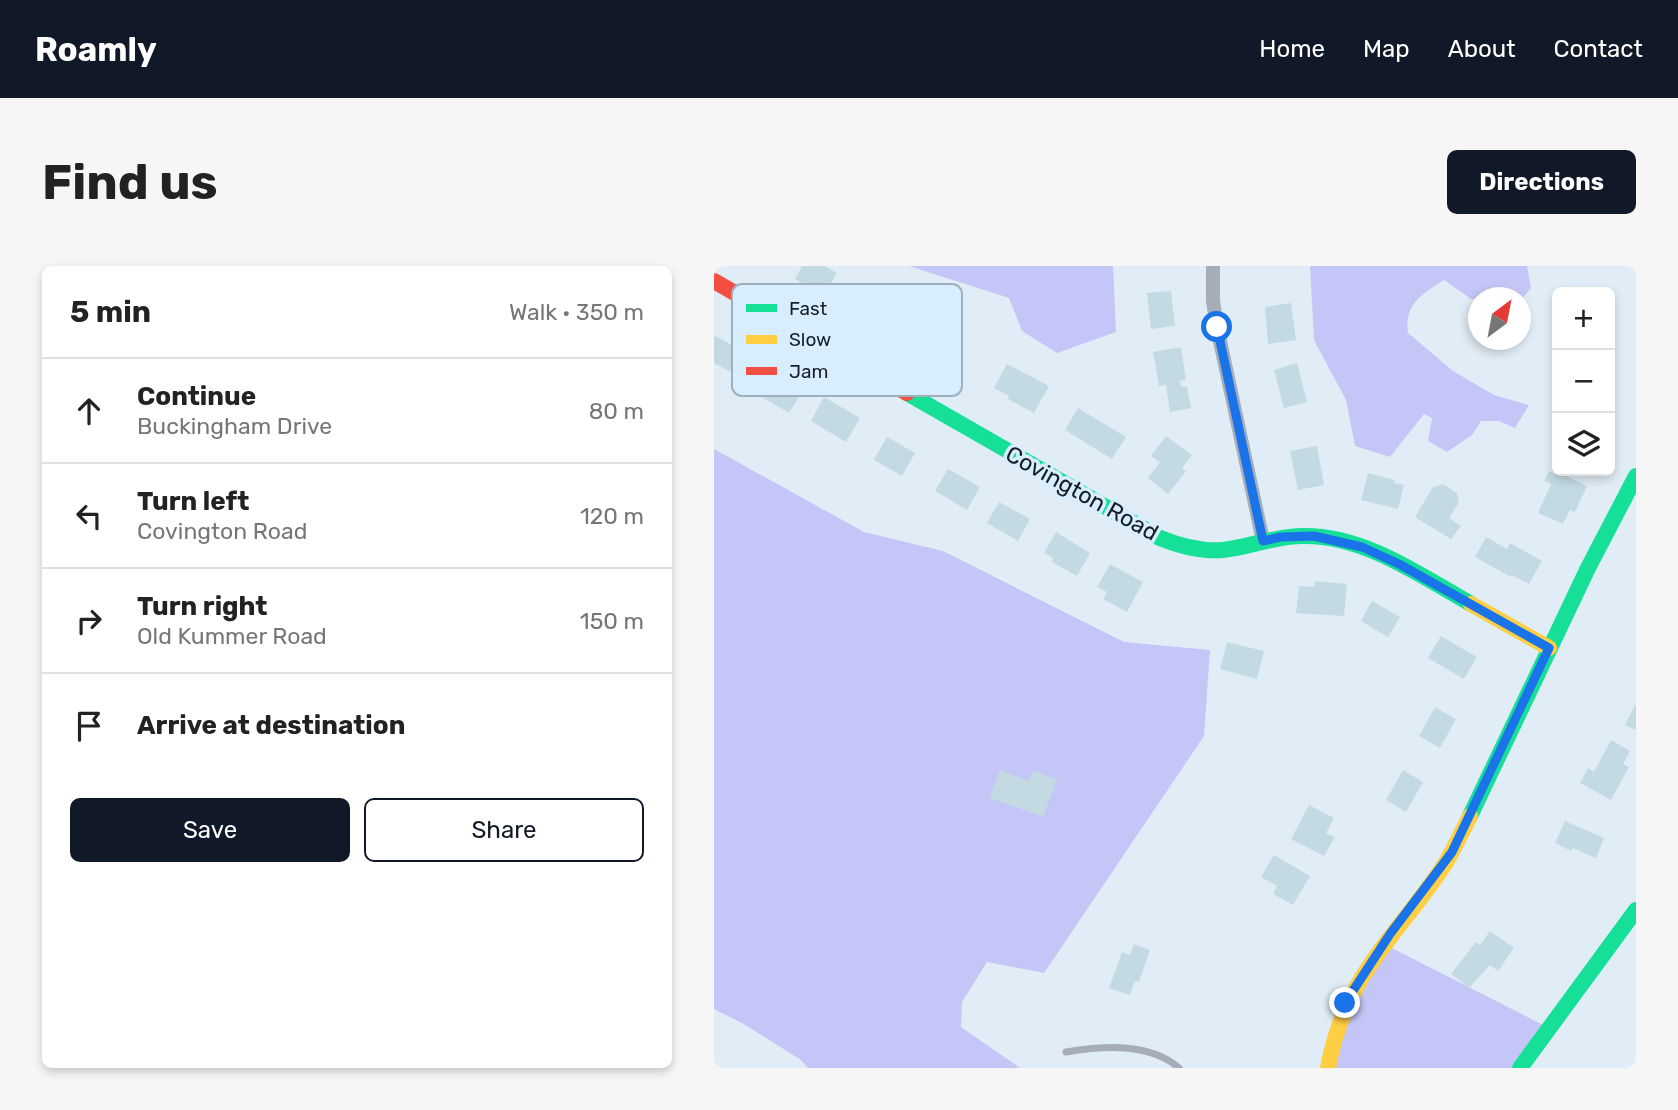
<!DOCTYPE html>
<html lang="en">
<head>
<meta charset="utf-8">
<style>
  :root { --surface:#fff; --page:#f6f6f6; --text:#222; --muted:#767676; --line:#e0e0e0; --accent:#111827 }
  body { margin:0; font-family:Rubik,sans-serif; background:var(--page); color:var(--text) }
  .controls { position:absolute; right:21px; top:21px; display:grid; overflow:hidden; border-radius:10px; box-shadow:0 4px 10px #0003 }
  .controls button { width:63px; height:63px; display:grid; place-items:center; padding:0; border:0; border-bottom:2px solid var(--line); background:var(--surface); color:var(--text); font:35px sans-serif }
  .compass { position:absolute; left:754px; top:21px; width:63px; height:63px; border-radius:50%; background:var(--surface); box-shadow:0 4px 10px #0003; rotate:32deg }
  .stop { position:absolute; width:21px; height:21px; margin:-16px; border:5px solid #1a73e8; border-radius:50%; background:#fff }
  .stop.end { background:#1a73e8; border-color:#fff; box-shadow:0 2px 7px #0008 }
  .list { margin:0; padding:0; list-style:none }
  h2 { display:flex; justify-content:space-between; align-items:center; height:91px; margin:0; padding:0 28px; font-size:30px }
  h2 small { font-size:23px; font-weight:400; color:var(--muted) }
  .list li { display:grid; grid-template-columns:46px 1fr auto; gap:21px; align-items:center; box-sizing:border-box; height:105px; padding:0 28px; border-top:2px solid var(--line) }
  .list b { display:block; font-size:26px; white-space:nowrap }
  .list p { margin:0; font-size:23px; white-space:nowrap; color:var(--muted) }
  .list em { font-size:23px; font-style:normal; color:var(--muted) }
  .actions { display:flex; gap:14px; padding:21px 28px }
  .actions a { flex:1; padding:16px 0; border:2px solid var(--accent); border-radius:10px; text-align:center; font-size:24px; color:var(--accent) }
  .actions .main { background:var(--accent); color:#fff }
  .icon { flex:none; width:38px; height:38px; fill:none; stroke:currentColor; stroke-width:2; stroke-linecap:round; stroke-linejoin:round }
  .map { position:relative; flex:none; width:922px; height:802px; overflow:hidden; border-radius:10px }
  header { display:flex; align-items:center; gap:42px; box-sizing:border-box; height:98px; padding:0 35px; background:var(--accent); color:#fff }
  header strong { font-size:33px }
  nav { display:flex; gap:38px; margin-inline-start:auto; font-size:24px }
  .intro { display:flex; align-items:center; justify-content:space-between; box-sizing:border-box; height:168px; padding:0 42px }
  h1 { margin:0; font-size:49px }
  .button { padding:18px 32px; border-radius:10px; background:var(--accent); color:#fff; font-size:24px; font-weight:700 }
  main { display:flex; gap:42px; padding:0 42px }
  aside { flex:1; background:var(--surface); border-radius:10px; box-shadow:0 4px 10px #0003 }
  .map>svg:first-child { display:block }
</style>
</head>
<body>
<header>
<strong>Roamly</strong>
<nav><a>Home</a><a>Map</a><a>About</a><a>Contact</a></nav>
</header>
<div class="intro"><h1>Find us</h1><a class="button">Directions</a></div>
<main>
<aside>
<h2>5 min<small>Walk · 350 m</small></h2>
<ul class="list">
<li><svg class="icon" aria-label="ahead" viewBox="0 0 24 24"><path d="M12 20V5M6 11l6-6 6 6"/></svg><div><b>Continue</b><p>Buckingham Drive</p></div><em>80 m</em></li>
<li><svg class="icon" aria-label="left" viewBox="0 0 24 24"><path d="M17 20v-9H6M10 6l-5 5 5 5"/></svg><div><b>Turn left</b><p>Covington Road</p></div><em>120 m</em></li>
<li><svg class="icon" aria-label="right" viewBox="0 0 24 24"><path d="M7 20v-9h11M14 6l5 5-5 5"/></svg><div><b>Turn right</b><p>Old Kummer Road</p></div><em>150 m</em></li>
<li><svg class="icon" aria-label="arrive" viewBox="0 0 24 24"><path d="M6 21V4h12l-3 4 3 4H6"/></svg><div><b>Arrive at destination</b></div></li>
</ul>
<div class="actions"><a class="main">Save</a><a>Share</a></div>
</aside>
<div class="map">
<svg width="922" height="802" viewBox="0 0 922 802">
  <rect width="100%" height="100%" fill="#e1edf6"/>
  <g fill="#c4c6f7">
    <polygon points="195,0 399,0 402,66 343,87 308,65 295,32"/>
    <path d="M596,0H813L817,22L807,34L806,32L757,33L730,14C708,28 690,38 694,67L739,105L780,129L815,139L801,162L785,155H767L758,169L733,186L714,175L718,152L710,148L676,191L641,180L632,134L600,74Z"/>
    <polygon points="0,183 150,266 229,285 410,376 496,384 490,470 330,707 273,696 248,736 247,761 306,802 94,802 87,794 28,757 0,743"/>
    <polygon points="670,678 835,762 806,802 614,802"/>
  </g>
  <g fill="#c3dae3">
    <polygon points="88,0 111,0 123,7 109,30 81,13"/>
    <polygon points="457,25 461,60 437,63 433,27"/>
    <polygon points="577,37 582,74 554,78 551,41"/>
    <polygon points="0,69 29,85 17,106 0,97"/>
    <polygon points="467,81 472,114 466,115 467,121 473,120 477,142 456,146 452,119 445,120 439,86"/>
    <polygon points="55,94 77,107 75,115 89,124 75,147 37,125"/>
    <polygon points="583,97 593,136 570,142 560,104"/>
    <polygon points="293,98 335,120 320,147 294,133 295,130 280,122"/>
    <polygon points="110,131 146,152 132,176 97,155"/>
    <polygon points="364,142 412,171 398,193 351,164"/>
    <polygon points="452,170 478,189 468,202 472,205 454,228 434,212 446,196 437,190"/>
    <polygon points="173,171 201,187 188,210 160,194"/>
    <polygon points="603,180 610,219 584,224 576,185"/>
    <polygon points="234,203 266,221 253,244 221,225"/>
    <polygon points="835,205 843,209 844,206 873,220 861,246 856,244 849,258 824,247 837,218 830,215"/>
    <polygon points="654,207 681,214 680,217 690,219 684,243 647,234"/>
    <polygon points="729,218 743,227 745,236 735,252 747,260 737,273 701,251 719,221"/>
    <polygon points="285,236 316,253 304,275 273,257"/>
    <polygon points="342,266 376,287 363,310 338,296 339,292 330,287"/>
    <polygon points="772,271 793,283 796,277 828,295 815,318 798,309 797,311 761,291"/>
    <polygon points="396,298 429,316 413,346 389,333 393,326 383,321"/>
    <polygon points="601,315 633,318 630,350 582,347 585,320 600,321"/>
    <polygon points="658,335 686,351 674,371 647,355"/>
    <polygon points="727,370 763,391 750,413 714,392"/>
    <polygon points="513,376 550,385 543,413 506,403"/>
    <polygon points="922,437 922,464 911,459"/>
    <polygon points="721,441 742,453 726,482 705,470"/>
    <polygon points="897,474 916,485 909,498 915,501 897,534 866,517 874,502 880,506"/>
    <polygon points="286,504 315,515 319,505 343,513 329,551 276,532"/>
    <polygon points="689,504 709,516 692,546 672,534"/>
    <polygon points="595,539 620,552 612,567 621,571 610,590 577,573"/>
    <polygon points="851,555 890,572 882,592 859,582 857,585 841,577"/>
    <polygon points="560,589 596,610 579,639 559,628 563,620 547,611"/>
    <polygon points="776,665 800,682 784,705 776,699 755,722 737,708 762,676 766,679"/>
    <polygon points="420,678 436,684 425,716 421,715 416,729 395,722 408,686 416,689"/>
  </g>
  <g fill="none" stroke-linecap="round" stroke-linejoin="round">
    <path stroke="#a6acb8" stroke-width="7" d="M352,786C389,780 435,776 465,802"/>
    <polyline stroke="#a6acb8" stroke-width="14" points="499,0 499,35 503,61 549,275"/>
    <g stroke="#16e098" stroke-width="16">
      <path d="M193,127L446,272C466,280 487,286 509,284C536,281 561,270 589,270C650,269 706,309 757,338"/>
      <polyline points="756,550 874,302 922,210"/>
      <polyline points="806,802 922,644"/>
    </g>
    <g stroke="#ffcf43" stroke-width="16">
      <polyline points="757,338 835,382"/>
      <path d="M614,802C631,708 682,672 731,598C740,583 748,566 756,550"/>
    </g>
    <polyline stroke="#f24e42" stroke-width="16" points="0,15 193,127"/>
  </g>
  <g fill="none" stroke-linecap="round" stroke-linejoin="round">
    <polyline stroke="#1a73e8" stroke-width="9" points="503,61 549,275 567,271 600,270 648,281 685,298 835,382 738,586 676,668 631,737"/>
  </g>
  <g text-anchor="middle" stroke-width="7" stroke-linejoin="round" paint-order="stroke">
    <g font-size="23" fill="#171f25" stroke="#d8eeff">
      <text transform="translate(368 227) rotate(29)" y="8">Covington Road</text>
    </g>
  </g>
  <rect x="18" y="18" width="230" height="112" rx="10" fill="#d8eeff" stroke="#9eb0be" stroke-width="2"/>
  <rect x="32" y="38" width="31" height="8" fill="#16e098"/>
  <rect x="32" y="69" width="31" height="9" fill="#ffcf43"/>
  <rect x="32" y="101" width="31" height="8" fill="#f24e42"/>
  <g font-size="19" fill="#171f25">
    <text x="75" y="49">Fast</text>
    <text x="75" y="80">Slow</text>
    <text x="75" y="112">Jam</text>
  </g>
</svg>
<div class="controls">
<button>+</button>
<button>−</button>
<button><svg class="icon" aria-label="layers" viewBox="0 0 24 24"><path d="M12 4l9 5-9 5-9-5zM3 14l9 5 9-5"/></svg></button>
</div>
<svg class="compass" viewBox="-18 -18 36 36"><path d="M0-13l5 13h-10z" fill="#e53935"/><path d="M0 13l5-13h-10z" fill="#767676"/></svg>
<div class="stop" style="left:503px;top:61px"></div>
<div class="stop end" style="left:631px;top:737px"></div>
</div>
</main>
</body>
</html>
